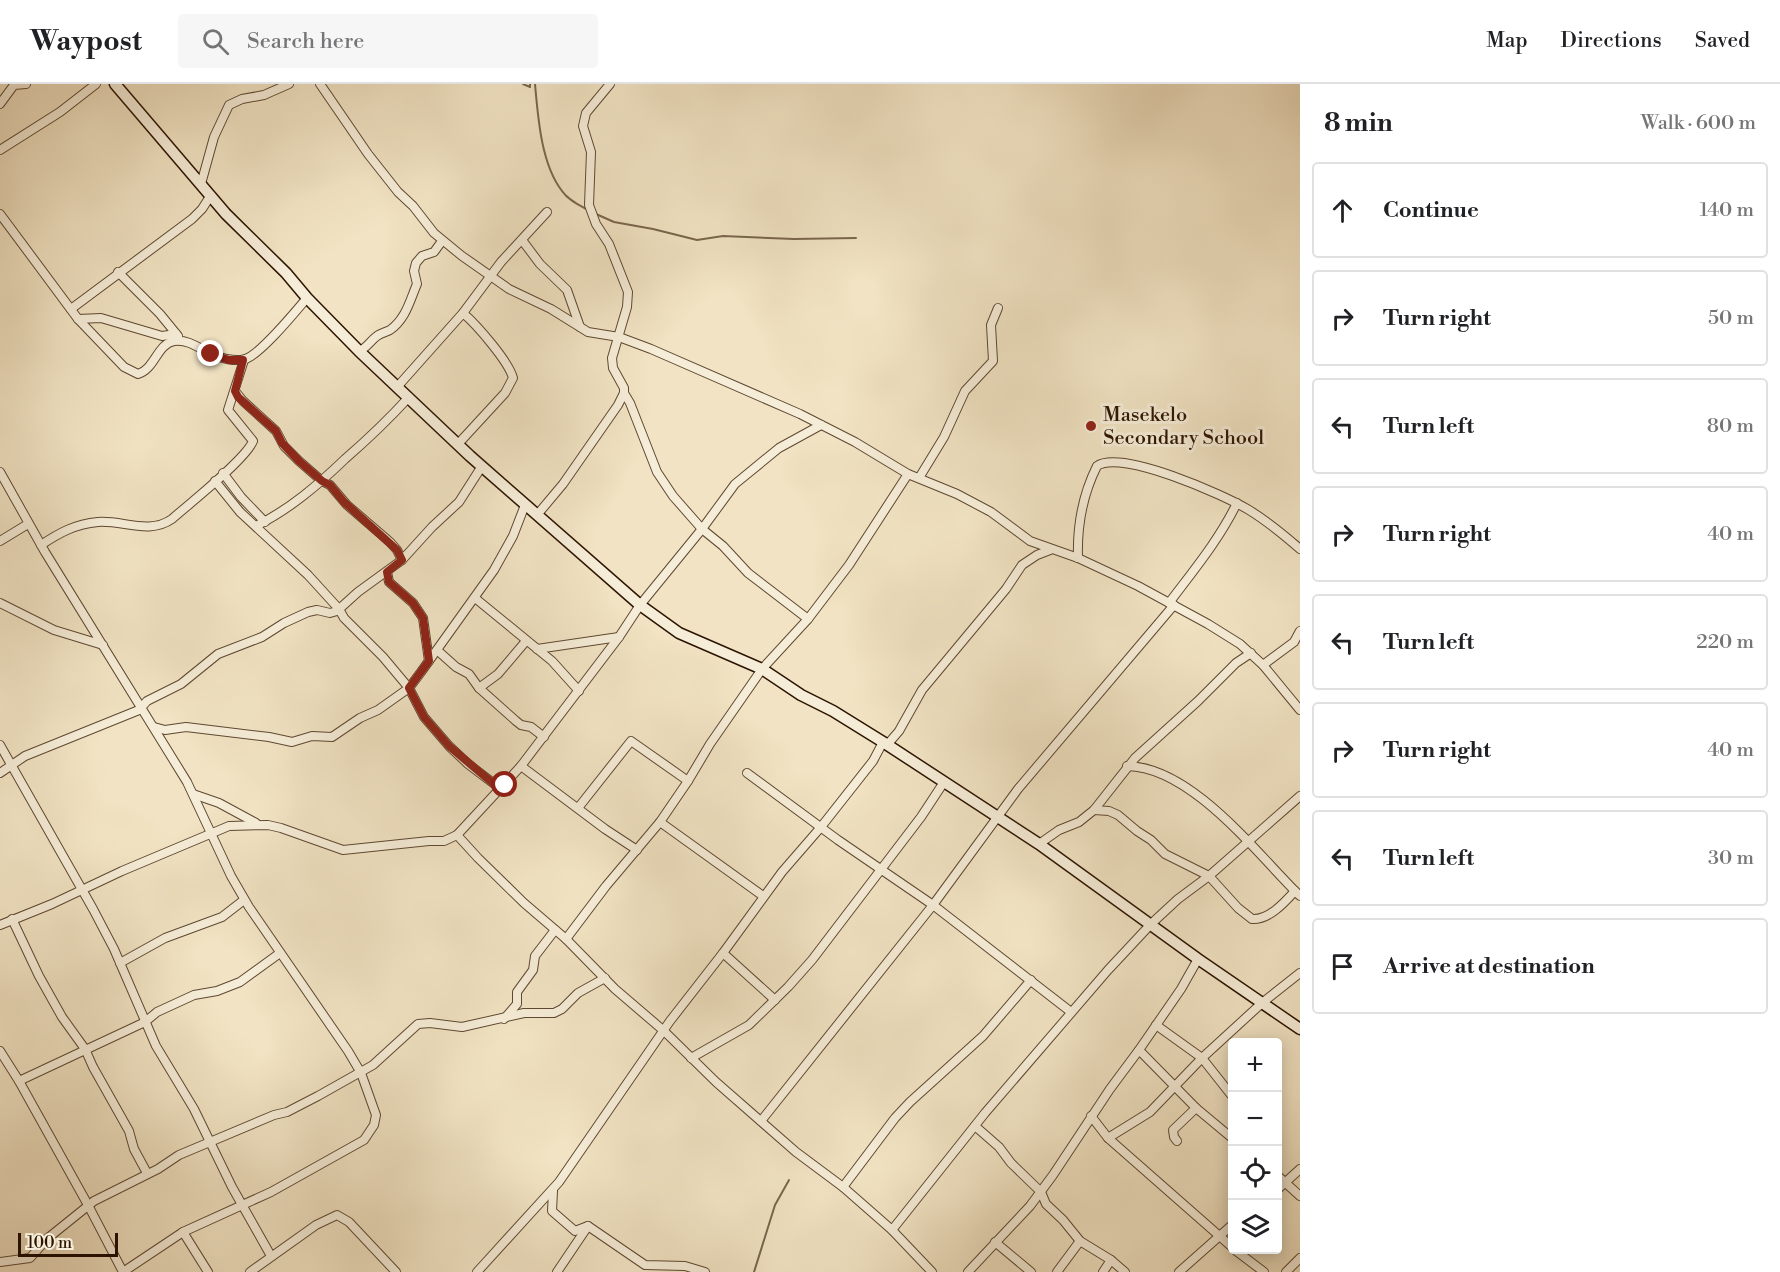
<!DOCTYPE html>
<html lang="en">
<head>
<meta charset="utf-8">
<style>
  :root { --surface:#fff; --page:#f6f6f6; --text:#202124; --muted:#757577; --line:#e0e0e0 }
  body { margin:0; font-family:"Libre Bodoni",serif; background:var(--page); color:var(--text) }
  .controls { position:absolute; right:18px; bottom:18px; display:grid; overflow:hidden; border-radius:6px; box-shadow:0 3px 15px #0003 }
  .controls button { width:54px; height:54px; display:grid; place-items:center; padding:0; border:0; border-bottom:2px solid var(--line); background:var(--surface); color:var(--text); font:30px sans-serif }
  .scale { position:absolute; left:18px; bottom:15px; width:100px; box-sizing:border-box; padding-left:6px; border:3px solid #2d1400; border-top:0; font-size:16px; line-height:21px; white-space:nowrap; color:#2d1400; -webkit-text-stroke:4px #f6edd8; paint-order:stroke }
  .stop { position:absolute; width:18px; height:18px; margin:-14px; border:4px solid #8f2418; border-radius:50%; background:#fff }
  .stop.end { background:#8f2418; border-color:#fff; box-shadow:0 2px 6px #0008 }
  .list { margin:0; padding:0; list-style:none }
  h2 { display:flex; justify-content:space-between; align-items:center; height:78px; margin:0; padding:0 24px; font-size:26px }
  h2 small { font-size:20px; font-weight:400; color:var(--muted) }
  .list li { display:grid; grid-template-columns:39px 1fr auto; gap:18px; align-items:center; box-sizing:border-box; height:96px; margin:0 12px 12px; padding:0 12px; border:2px solid var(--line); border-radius:6px }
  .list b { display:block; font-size:22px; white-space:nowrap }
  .list em { font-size:20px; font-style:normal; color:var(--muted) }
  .icon { flex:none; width:33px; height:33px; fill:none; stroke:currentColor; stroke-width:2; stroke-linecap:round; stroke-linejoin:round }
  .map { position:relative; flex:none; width:1300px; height:1188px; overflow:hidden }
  header { display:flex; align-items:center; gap:36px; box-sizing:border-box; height:84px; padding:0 30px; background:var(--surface); border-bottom:2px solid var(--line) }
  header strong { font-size:28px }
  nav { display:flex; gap:33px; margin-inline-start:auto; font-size:21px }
  .search { width:420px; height:54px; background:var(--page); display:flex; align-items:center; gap:15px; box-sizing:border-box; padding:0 21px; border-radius:6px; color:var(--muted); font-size:22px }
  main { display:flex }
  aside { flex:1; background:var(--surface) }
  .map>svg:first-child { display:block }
</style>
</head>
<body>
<header>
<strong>Waypost</strong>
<div class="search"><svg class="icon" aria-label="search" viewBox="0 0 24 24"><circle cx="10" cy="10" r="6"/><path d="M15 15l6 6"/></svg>Search here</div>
<nav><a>Map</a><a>Directions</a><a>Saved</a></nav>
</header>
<main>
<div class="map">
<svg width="1300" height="1188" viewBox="0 0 1300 1188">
  <rect width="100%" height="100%" fill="#f1e3c3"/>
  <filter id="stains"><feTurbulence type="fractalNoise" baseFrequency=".00333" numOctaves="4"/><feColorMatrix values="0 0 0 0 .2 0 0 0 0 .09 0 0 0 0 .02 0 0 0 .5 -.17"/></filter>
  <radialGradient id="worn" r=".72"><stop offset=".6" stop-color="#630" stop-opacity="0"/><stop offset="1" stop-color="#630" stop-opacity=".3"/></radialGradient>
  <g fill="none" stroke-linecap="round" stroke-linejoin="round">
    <g stroke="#7a664d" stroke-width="2">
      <polyline points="523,0 530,3 530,0"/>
      <path d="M535,0C538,33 541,80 562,107C568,116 579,121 588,126"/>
      <polyline points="596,130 614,138 653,145 697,156 723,152 794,155 856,154"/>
      <polyline points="754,1188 775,1121 789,1096"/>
    </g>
    <defs>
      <g id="street">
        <polyline points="320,0 368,70 398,108 413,122 434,149 462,172 509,205 551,225 588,248 619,253 651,265 800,330 855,358 908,390 957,410 991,428 1030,457 1078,474 1138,502 1208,540 1240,560 1263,581 1300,626"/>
        <polyline points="0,20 14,1 26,0"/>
        <polyline points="0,66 60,28 96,0"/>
        <polyline points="201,100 214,53 229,21 242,15 264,11 289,0"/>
        <path d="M0,130L78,235L124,283L138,290C155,285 157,260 174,257C189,255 200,265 213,271C222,274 234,278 245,275C260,271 295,228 307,214"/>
        <polyline points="522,156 540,180 567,206 580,243"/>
        <polyline points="118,188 160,230 178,252"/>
        <polyline points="71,225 192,135 202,125 211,111"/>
        <polyline points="78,235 101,234 162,252 176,250"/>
        <path d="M359,267C367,264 370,257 377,252C381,249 386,248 390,246C406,235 410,216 417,200L414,187L416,179L422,172L434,168L442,157"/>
        <polyline points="398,302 463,229 501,178 547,128"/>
        <polyline points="235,307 243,317 276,347 284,362 299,377 322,397 330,401 347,421 390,458 397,466 402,476"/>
        <polyline points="624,309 630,319 657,388 673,412 702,445 723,462 748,489 808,535"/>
        <path d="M458,360L505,309L513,294C509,278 477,241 463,229"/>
        <polyline points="0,388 45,468 187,698 231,792 249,823 348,967 361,989 376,1031 374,1041 364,1056 271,1108 183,1148 123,1188"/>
        <polyline points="223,389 241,413 265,438"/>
        <polyline points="919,394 944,353 965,307 993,277 991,241 998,224"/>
        <polyline points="215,397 240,428 308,491 339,525 344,534 383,573 409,604 424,633 449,662 468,680 501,705"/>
        <polyline points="537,431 563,400 618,321 624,309 624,304 613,284 612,274 627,223 628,208 609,160 596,140 589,121 591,68 583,42 586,29 610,0"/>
        <path d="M256,442C290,425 318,401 345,375C368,355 389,335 409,313"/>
        <polyline points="0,457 28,440"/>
        <path d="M41,461C59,449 75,440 98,438C123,436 149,451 172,435C189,420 246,375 253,357L228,326L244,276"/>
        <path d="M1078,474C1077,443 1083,410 1097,382C1121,365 1224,411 1249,426C1267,437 1284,451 1300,465"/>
        <polyline points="387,488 389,498 413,519 423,534 429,577"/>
        <polyline points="475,514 552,577 579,607"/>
        <polyline points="0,519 54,546 103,561"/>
        <path d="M1169,519C1193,487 1219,456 1237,419"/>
        <polyline points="537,565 619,553"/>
        <polyline points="437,566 456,583 469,590 479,604 516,637 521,641 531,643 544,653"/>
        <polyline points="1263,581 1294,558 1300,547"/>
        <polyline points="479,604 498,590 526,557"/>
        <polyline points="154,643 165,646 186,643 269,653 292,658 312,652 332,653 360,634 378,626 409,604 421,588 494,486 513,452 525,421"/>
        <polyline points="0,661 93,825 114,865 156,962 194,1025 232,1103 271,1172"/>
        <polyline points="887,661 899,647 922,606 1006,505 1022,481 1037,471 1050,466"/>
        <polyline points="521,682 605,745 637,766"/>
        <path d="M1127,682C1192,683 1257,770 1300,812"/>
        <polyline points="0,689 25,672 139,626 147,617 181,600 218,570 262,553 284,539 308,528 317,526 330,529 337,527 358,508 402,476 432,443 459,418 482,382"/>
        <polyline points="747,689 838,756 933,821 1071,928"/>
        <polyline points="193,710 219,719 256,739"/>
        <polyline points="578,724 631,657 688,697"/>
        <path d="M1094,726L1109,727L1118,731L1137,747L1151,756L1165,770L1209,792L1238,824L1252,835C1269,836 1284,819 1295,807"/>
        <polyline points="660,738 763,812"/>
        <polyline points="457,751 478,774 524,819 566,855 615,905 664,947 716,998 796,1068 843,1103 892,1146 932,1188"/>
        <polyline points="1039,760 1059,746 1079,738 1094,726 1135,674 1198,617 1236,579 1251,569"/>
        <polyline points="12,835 39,892 62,933 85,965 93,983 129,1047 134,1065 147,1089"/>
        <polyline points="0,841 52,820 122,787 229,742 268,741 281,744 343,766 429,757 444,757 457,751 521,682 619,553 640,521 702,445 735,400 779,364 821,341"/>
        <polyline points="566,855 606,802 660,738 688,697 710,660 762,585 808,535 849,481 908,390"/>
        <polyline points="723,869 775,916"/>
        <polyline points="120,879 165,854 222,833 244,816"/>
        <polyline points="504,935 517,920 517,908 533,886 535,872 555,846"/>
        <polyline points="1156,941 1202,974 1232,1012"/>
        <polyline points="1139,966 1196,1024 1232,1054"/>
        <polyline points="0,967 19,997 88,1121 123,1188"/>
        <polyline points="691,974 749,941 788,903 812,876 921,733 944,698"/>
        <polyline points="19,997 145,938 157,928 194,911 217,907 240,898 280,869"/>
        <polyline points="1091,1032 1108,1054 1232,1163"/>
        <polyline points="761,1037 933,821 1018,705 1174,521"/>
        <polyline points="975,1042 999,1063 1011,1079 1041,1108 1046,1120 1063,1136 1080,1157 1111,1176 1125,1188"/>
        <polyline points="1108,1054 1150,1028 1202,974 1262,919 1300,889"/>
        <polyline points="1177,1057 1174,1053 1173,1046 1196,1024"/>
        <polyline points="1278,1092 1300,1112"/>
        <polyline points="843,1103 895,1034 910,1018 983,952 1031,896"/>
        <polyline points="1278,1105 1300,1085"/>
        <polyline points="553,1107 552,1127 575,1147 588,1142 645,1181 685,1182 705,1188"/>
        <polyline points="892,1146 985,1029 1108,886 1151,840 1178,815 1209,792 1300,712"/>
        <polyline points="183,1148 208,1188"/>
        <polyline points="995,1158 1031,1188"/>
        <polyline points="1235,1166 1264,1188"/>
        <polyline points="0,1178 30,1174 48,1154 94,1117 158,1085 179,1071 274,1031 287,1028 318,1012 373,981 418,940 430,939 462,943 524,929 554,929 562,925 578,909 605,894"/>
        <polyline points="250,1188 316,1141 337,1131 349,1138 396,1188"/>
        <polyline points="477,1188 559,1098 670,937 723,869 782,788 821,743 873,677 883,658"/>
        <polyline points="557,1188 588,1142"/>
        <polyline points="968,1188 1030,1122 1053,1091 1110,1005 1139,966 1181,905 1198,875"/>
        <polyline points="1057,1188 1080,1157"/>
        <polyline points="1103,1188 1111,1176"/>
        <polyline points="1179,1188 1232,1141"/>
        <polyline points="1286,1188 1300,1174"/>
      </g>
      <polyline id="secondary" points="115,0 226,130 286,189 307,214 359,267 470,372 640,521 679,549 762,585 801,611 833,627 883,658 1039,760 1198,875 1300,945"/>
    </defs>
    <use href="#street" stroke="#5e4831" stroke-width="10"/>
    <use href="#secondary" stroke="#2d1400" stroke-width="13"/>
    <use href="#street" stroke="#f6edd8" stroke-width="8"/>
    <use href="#secondary" stroke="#f6edd8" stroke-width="10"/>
  </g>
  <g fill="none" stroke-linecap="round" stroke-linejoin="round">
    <polyline stroke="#8f2418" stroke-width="8" points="211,270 229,276 243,276 235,307 238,313 276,347 282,359 299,377 322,397 330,401 344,418 397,466 402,476 387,488 389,498 413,519 423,534 429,577 409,604 424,633 449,662 495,701 501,705 505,701"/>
  </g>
  <circle fill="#8f2418" stroke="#f6edd8" stroke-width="2" cx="1091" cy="342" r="6"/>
  <g text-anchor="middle" stroke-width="6" stroke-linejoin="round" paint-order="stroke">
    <g font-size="20" fill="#2d1400" stroke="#f6edd8" text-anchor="start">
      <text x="1103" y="337">Masekelo<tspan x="1103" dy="23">Secondary School</tspan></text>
    </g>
  </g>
  <rect width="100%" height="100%" filter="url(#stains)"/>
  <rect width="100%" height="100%" fill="url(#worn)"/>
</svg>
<div class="controls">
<button>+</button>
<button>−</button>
<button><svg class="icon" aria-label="locate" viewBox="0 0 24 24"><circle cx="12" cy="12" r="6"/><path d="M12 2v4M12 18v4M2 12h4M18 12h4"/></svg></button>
<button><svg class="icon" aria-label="layers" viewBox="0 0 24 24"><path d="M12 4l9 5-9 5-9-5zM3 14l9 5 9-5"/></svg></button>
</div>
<div class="scale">100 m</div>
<div class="stop" style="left:505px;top:701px"></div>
<div class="stop end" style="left:211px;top:270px"></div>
</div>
<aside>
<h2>8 min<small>Walk · 600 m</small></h2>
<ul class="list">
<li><svg class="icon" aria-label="ahead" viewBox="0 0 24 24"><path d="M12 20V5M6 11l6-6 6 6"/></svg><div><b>Continue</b></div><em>140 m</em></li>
<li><svg class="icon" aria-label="right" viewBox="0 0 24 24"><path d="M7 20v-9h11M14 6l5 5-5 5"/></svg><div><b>Turn right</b></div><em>50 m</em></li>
<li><svg class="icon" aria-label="left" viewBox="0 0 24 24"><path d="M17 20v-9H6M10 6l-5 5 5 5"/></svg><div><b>Turn left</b></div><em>80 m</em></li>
<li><svg class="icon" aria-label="right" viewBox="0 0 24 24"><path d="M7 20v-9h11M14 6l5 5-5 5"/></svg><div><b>Turn right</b></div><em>40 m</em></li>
<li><svg class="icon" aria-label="left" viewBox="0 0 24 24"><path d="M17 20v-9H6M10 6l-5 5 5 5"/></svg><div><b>Turn left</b></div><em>220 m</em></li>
<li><svg class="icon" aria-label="right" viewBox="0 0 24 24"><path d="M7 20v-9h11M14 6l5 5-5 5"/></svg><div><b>Turn right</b></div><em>40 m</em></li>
<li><svg class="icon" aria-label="left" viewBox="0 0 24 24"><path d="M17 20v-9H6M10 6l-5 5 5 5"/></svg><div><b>Turn left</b></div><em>30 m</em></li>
<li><svg class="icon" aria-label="arrive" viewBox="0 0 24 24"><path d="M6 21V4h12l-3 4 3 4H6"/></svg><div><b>Arrive at destination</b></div></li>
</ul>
</aside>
</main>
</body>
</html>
